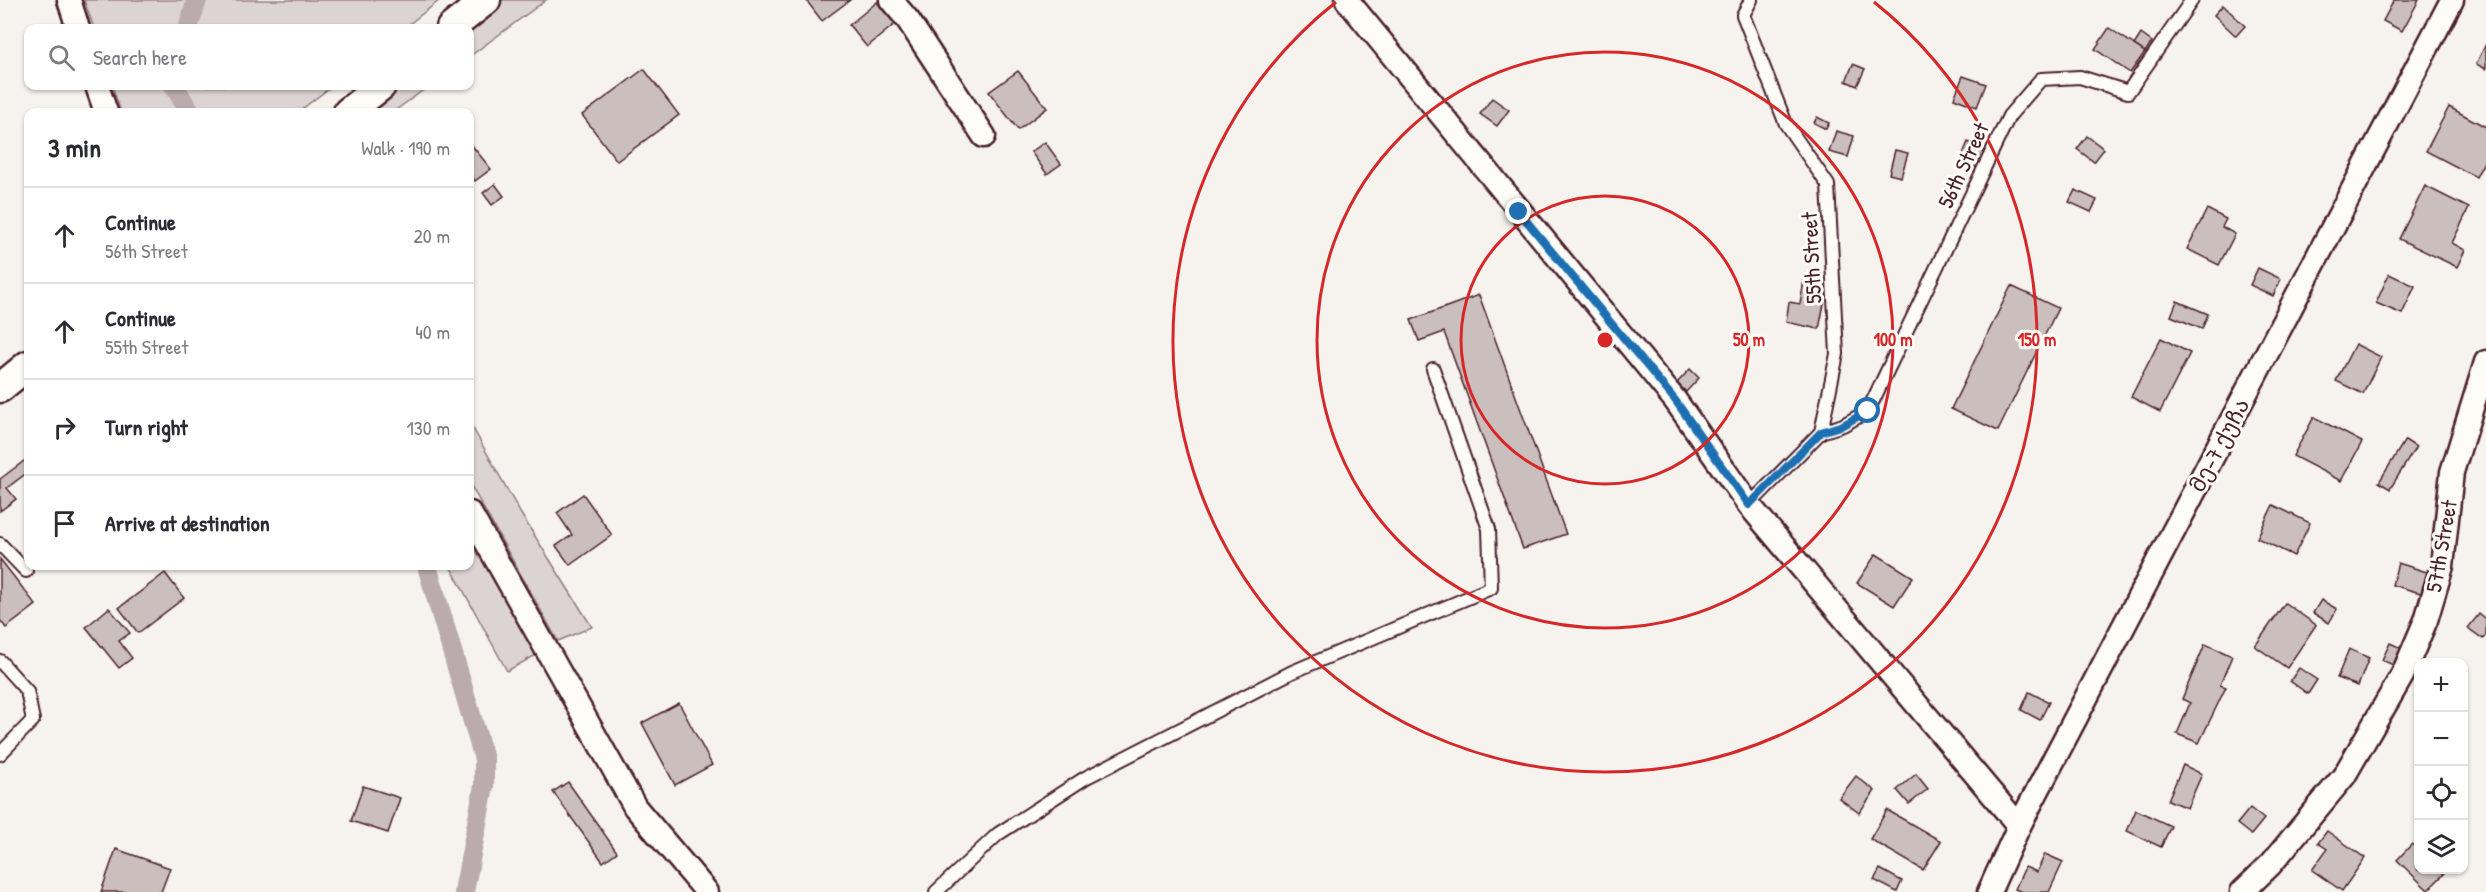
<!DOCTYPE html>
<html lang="en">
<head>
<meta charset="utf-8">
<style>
  :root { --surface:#fff; --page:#f7f7f7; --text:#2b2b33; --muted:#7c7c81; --line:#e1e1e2 }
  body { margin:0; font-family:"Patrick Hand","Noto Sans Georgian",sans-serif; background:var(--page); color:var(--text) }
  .controls { position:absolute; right:18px; bottom:18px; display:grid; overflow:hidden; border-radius:12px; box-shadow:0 2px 4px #0004 }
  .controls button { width:54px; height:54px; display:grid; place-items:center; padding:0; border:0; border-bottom:2px solid var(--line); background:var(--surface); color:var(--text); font:30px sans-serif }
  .stop { position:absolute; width:18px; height:18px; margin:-14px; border:4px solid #1f6fb2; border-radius:50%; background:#fff }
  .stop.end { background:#1f6fb2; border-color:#fff; box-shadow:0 2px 6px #0008 }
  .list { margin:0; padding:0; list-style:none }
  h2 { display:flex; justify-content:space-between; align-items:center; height:78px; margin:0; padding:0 24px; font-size:26px }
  h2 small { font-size:20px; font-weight:400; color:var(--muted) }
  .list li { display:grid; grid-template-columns:39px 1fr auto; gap:18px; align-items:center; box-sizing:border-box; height:96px; padding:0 24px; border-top:2px solid var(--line) }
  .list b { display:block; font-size:22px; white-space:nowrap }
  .list p { margin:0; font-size:20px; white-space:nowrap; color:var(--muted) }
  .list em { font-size:20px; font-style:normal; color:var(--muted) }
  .icon { flex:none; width:33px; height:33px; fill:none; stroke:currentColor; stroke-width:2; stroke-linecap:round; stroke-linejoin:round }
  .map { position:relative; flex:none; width:2486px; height:892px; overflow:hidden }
  .search { position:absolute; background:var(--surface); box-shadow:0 2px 4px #0004; left:24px; top:24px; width:450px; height:66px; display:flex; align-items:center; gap:15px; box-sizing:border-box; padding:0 21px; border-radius:12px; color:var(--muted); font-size:22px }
  .panel { position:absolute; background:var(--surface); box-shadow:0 2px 4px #0004; left:24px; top:108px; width:450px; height:462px; border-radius:12px }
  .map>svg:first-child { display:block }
</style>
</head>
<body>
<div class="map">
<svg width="2486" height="892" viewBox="0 0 2486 892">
  <rect width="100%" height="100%" fill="#f6f3ef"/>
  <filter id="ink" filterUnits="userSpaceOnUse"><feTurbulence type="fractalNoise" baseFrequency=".0167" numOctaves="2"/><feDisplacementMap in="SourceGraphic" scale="12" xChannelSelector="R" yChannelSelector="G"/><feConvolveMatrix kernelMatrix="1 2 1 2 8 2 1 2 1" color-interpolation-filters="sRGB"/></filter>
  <g filter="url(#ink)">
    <g fill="#dcd4d2" stroke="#937a7e" stroke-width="1.5">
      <polygon points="84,0 440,0 404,28 94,28"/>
      <polygon points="499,0 546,0 470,56 470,28"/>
      <polygon points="112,86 332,86 298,112 121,112"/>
      <polygon points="392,86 429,86 393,112 358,112"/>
      <polygon points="470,423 521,514 592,627 558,641 470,484"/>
      <polygon points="470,526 538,654 507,671 450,566 470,566"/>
    </g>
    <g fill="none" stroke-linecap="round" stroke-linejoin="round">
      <g stroke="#bbabac" stroke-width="20">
        <polyline points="188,28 197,0"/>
        <polyline points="174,86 190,112"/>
        <polyline points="427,566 484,759 484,786 464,892"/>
      </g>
    </g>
    <g fill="#cbbfbe" stroke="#4a1f2b" stroke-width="1.5">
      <polygon points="806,0 850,0 822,21"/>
      <polygon points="2394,0 2419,0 2402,31 2383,21"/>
      <polygon points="877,2 895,24 867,47 849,25"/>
      <polygon points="2223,5 2245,26 2236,36 2214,15"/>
      <polygon points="2109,28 2145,52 2130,73 2095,49"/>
      <polygon points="2141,34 2152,42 2145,52 2134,45"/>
      <polygon points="2486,44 2486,69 2476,64"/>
      <polygon points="1853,64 1865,69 1857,86 1846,81"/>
      <polygon points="644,69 679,115 617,161 582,115"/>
      <polygon points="1018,71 1047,108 1018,130 989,92"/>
      <polygon points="1963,76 1986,84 1977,107 1954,98"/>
      <polygon points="1492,98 1509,110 1497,126 1480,114"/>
      <polygon points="2449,107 2486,127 2486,158 2476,177 2426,151"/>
      <polygon points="1817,117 1829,123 1826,129 1814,123"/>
      <polygon points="1836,131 1854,136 1848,157 1829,152"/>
      <polygon points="2087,136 2104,149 2094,162 2077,149"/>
      <polygon points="1045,142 1061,164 1047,174 1031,152"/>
      <polygon points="1968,142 1988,151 1980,169 1960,161"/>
      <polygon points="470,143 491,169 475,181 470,174"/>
      <polygon points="1895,150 1908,153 1901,177 1889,174"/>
      <polygon points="495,184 504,196 492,205 483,193"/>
      <polygon points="2425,186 2469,208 2452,243 2465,250 2457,267 2399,239"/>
      <polygon points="2075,190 2097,200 2091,212 2069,202"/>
      <polygon points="2207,209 2226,219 2222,227 2235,234 2219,265 2187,249"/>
      <polygon points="2258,268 2281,279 2273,296 2250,285"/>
      <polygon points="2389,274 2415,286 2402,314 2376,303"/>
      <polygon points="1804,280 1828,284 1819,329 1786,322 1789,302 1800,304"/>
      <polygon points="2011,286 2058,308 1998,431 1951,409"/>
      <polygon points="1479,295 1566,534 1523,549 1444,332 1419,341 1411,320"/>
      <polygon points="2177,301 2208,314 2202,329 2171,316"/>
      <polygon points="2161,338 2190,353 2160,412 2131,397"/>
      <polygon points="2355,344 2381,357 2363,394 2336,381"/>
      <polygon points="1690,369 1699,378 1686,392 1677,383"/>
      <polygon points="2314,417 2362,442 2341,481 2293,456"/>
      <polygon points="2405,440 2416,447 2390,489 2379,482"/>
      <polygon points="28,458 28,472 7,488 16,499 0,511 0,479"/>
      <polygon points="583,494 612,535 570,565 556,546 572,535 557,513"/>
      <polygon points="2273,505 2310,523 2294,556 2257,538"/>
      <polygon points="1876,554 1913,577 1894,606 1857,583"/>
      <polygon points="0,559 36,605 6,628 0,620"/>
      <polygon points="2398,563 2430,573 2424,594 2392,585"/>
      <polygon points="165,573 184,598 138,633 119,608"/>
      <polygon points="2321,600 2337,609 2329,623 2313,613"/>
      <polygon points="2285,603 2316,625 2287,668 2255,646"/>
      <polygon points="109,608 130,633 119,641 132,658 119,668 86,627"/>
      <polygon points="2479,614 2486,620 2486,635 2483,639 2468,628"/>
      <polygon points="2390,643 2401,648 2393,665 2382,660"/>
      <polygon points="2205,644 2232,656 2220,685 2226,687 2199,743 2177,734 2190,703 2182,699"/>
      <polygon points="2349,649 2369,658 2358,686 2337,678"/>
      <polygon points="2299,668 2317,680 2308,694 2290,681"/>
      <polygon points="2029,692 2049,702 2040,720 2021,710"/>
      <polygon points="679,703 712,765 675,785 642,723"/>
      <polygon points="2183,765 2202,774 2187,808 2168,800"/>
      <polygon points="1916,774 1928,789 1909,804 1897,790"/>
      <polygon points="1856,776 1875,791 1859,813 1839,798"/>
      <polygon points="568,782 617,852 603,862 553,792"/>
      <polygon points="363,786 400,798 388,833 351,821"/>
      <polygon points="2250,808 2264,819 2251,835 2237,824"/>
      <polygon points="1887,810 1941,841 1923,870 1870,839"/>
      <polygon points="2136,810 2171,826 2161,847 2127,831"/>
      <polygon points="2327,831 2365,858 2342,891 2312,870 2327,849 2318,843"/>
      <polygon points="2412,844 2418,849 2418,870 2440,870 2444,874 2428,890 2397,860"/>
      <polygon points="116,849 170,868 161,892 101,892"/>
      <polygon points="2045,854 2063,862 2049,892 2022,892 2015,889 2025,867 2037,872"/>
      <polygon points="1880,869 1902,881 1897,892 1874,880"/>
    </g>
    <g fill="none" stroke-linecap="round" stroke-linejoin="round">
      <defs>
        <g id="service">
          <polyline points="1821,432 1843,425 1868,411 2009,116 2041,79 2080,77 2128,92 2192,0"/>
          <polyline points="1749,505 1821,432 1837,354 1828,185 1786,124 1743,15 1751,0"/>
          <polyline points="0,544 26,571"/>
          <polyline points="0,661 27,691 33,720 0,754"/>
          <polyline points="936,892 998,834 1085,778 1292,672 1491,588 1489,529 1433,369"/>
        </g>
        <g id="minor">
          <polyline points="69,0 78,28"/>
          <polyline points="891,0 908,20 984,136"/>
          <polyline points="1347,0 1675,400 1749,505 2019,826"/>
          <polyline points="97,86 106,112"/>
          <polyline points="470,513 635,807 707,892"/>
          <polyline points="1989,892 2019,826 2452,0"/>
          <polyline points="2242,892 2271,864 2344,776 2403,674 2426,620 2442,566 2452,472 2486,362"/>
        </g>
        <g id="tertiary">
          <polyline points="451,28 486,0"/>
          <polyline points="348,112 381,86"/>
          <polyline points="0,388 28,365"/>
        </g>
      </defs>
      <use href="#service" stroke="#4a1f2b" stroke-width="16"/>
      <use href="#minor" stroke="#4a1f2b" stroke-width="27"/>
      <use href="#tertiary" stroke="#4a1f2b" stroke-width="33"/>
      <use href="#service" stroke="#fdfcf7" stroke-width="12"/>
      <use href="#minor" stroke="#fdfcf7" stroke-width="22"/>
      <use href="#tertiary" stroke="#fdfcf7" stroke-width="28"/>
    </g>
  </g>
  <g fill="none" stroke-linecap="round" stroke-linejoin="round" filter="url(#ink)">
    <polyline stroke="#1f6fb2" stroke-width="8" points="1519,212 1675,400 1749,505 1821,432 1843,425 1868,411"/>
  </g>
  <g fill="none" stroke="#d62828" stroke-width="3">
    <circle cx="1605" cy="340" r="144"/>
    <circle cx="1605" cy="340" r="288"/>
    <path d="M1874 2A432 432 0 1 1 1336 2"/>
  </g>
  <g text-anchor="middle" stroke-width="6" stroke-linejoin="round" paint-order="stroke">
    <g font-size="22" fill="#4a1f2b" stroke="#fdfcf7">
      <text transform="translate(1963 165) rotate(-65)" y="8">56th Street</text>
      <text transform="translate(1811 258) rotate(-93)" y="8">55th Street</text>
      <text transform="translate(2219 445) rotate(-62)" y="8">მე-7 ქუჩა</text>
      <text transform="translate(2441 546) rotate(-80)" y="8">57th Street</text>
    </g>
  </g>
  <circle cx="1605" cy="340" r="9" fill="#d62828" stroke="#fdfcf7" stroke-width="3"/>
  <g font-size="18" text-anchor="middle" font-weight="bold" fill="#d62828" stroke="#fdfcf7" stroke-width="6" stroke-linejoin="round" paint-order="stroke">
    <text x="1749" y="346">50 m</text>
    <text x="1893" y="346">100 m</text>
    <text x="2037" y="346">150 m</text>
  </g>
</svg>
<div class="controls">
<button>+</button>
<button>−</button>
<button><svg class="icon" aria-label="locate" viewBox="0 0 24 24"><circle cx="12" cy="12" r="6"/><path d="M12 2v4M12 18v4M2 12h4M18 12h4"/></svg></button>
<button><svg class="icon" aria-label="layers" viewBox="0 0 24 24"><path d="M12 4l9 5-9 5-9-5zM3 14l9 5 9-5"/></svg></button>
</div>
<div class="stop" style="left:1868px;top:411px"></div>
<div class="stop end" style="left:1519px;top:212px"></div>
<div class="search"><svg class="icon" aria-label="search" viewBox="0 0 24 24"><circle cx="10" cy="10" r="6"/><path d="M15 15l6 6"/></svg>Search here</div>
<section class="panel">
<h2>3 min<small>Walk · 190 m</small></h2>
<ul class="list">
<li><svg class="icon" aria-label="ahead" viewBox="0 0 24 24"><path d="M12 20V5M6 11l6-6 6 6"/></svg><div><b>Continue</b><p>56th Street</p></div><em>20 m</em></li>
<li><svg class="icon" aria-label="ahead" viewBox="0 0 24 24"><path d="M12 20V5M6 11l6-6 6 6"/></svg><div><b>Continue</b><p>55th Street</p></div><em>40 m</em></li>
<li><svg class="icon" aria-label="right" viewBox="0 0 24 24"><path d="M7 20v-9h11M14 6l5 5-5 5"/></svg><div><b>Turn right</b></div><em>130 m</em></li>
<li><svg class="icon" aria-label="arrive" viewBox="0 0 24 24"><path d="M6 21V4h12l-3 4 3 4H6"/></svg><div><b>Arrive at destination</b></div></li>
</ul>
</section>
</div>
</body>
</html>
